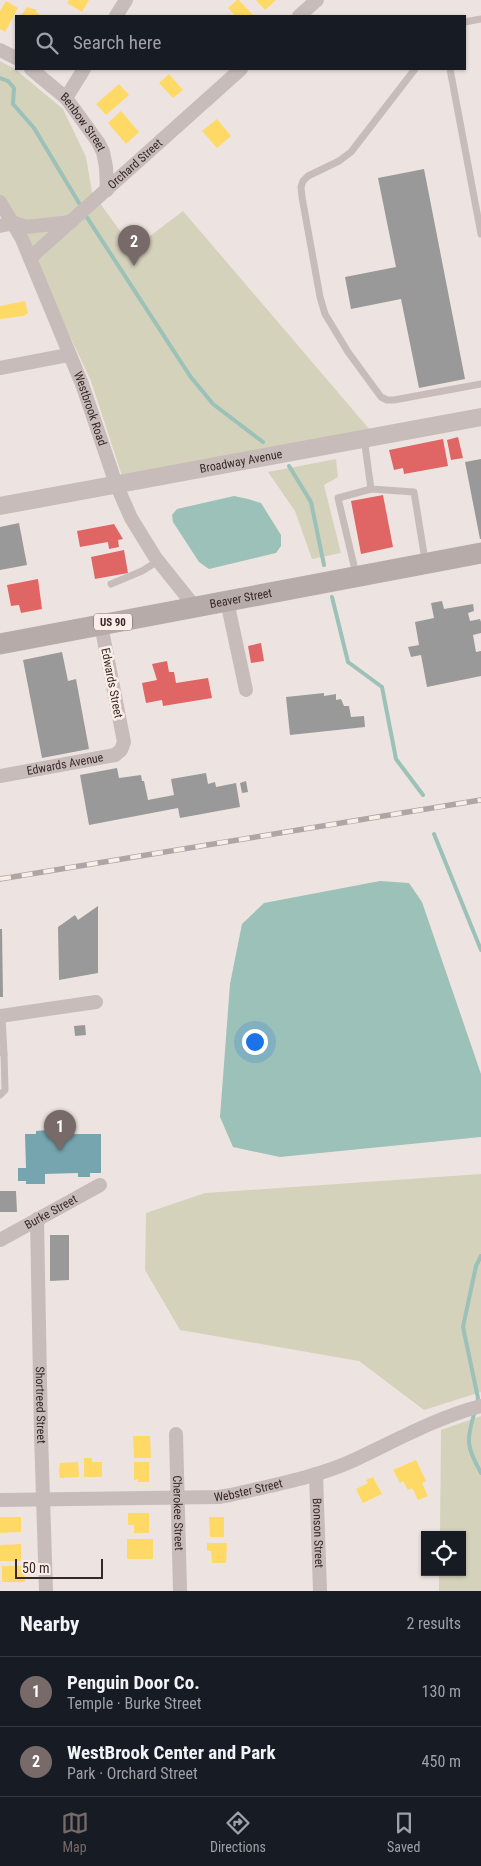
<!DOCTYPE html>
<html lang="en">
<head>
<meta charset="utf-8">
<style>
  :root { --surface:#171b24; --page:#242831; --text:#f1f3f6; --muted:#9ea1a6; --line:#363941; --accent:#776a68 }
  body { margin:0; font-family:"Roboto Condensed",sans-serif; background:var(--page); color:var(--text) }
  .controls { position:absolute; right:15px; bottom:15px; display:grid; overflow:hidden; border-radius:0px; box-shadow:0 1px 4px #0004 }
  .controls button { width:45px; height:45px; display:grid; place-items:center; padding:0; border:0; border-bottom:1px solid var(--line); background:var(--surface); color:var(--text); font:25px sans-serif }
  .scale { position:absolute; left:15px; bottom:12px; width:88px; box-sizing:border-box; padding-left:5px; border:2px solid #382827; border-top:0; font-size:14px; line-height:18px; white-space:nowrap; color:#382827; -webkit-text-stroke:4px #fbede7; paint-order:stroke }
  .you { position:absolute; left:254px; top:1041px; width:18px; height:18px; margin:-12px; border:4px solid #fff; border-radius:50%; background:#1a73e8; box-shadow:0 0 0 8px #1a73e833 }
  .badge { display:grid; place-items:center; width:32px; height:32px; border-radius:50%; background:var(--accent); color:#fff; font-size:16px; font-weight:700 }
  .pin { position:absolute; translate:-50% -41px; filter:drop-shadow(0 1px 2px #0008) }
  .pin::after { content:''; position:absolute; top:26px; width:18px; height:15px; background:inherit; clip-path:polygon(0 0,100% 0,50% 100%) }
  .list { margin:0; padding:0; list-style:none }
  h2 { display:flex; justify-content:space-between; align-items:center; height:65px; margin:0; padding:0 20px; font-size:21px }
  h2 small { font-size:16px; font-weight:400; color:var(--muted) }
  .list li { display:grid; grid-template-columns:32px 1fr auto; gap:15px; align-items:center; box-sizing:border-box; height:70px; padding:0 20px; border-top:1px solid var(--line) }
  .list b { display:block; font-size:19px; white-space:nowrap }
  .list p { margin:0; font-size:16px; white-space:nowrap; color:var(--muted) }
  .list em { font-size:16px; font-style:normal; color:var(--muted) }
  .icon { flex:none; width:28px; height:28px; fill:none; stroke:currentColor; stroke-width:2; stroke-linecap:round; stroke-linejoin:round }
  .map { position:relative; flex:none; width:481px; height:1591px; overflow:hidden }
  .search { position:absolute; background:var(--surface); box-shadow:0 1px 4px #0004; left:15px; right:15px; top:15px; height:55px; display:flex; align-items:center; gap:12px; box-sizing:border-box; padding:0 18px; border-radius:0px; color:var(--muted); font-size:19px }
  .sheet { height:205px; background:var(--surface) }
  nav { display:flex; justify-content:space-around; align-items:center; box-sizing:border-box; height:70px; border-top:1px solid var(--line); background:var(--surface); font-size:14px; color:var(--muted) }
  nav a { display:grid; justify-items:center; gap:2px }
  nav .on { color:var(--accent) }
  .map>svg:first-child { display:block }
</style>
</head>
<body>
<div class="map">
<svg width="481" height="1591" viewBox="0 0 481 1591">
  <rect width="100%" height="100%" fill="#ede4e1"/>
  <g fill="#d4d2ba">
    <polygon points="0,61 15,69 63,109 86,157 92,192 133,249 183,211 371,431 122,476 91,381 45,283 0,195"/>
    <polygon points="336,459 338,477 324,485 341,553 312,559 295,511 268,472"/>
    <polygon points="481,1174 481,1392 424,1410 359,1361 180,1330 145,1270 146,1213 205,1193"/>
    <polygon points="481,1416 481,1591 439,1591 439,1572 462,1572 462,1535 440,1535 441,1430"/>
  </g>
  <g fill="#9bc1b8">
    <polygon points="234,496 248,499 261,503 281,535 281,546 276,553 209,569 199,562 173,522 172,515 177,509"/>
    <polygon points="380,881 409,883 422,902 481,1074 481,1137 280,1157 233,1147 220,1117 230,984 242,924 264,903"/>
  </g>
  <g fill="#ffd966">
    <polygon points="69,0 89,0 82,12 67,3"/>
    <polygon points="237,0 239,0 254,16 235,16 228,8"/>
    <polygon points="256,0 276,0 265,10"/>
    <polygon points="6,1 18,8 5,32 0,29 0,11"/>
    <polygon points="27,7 37,10 36,12 39,14 38,16 21,16"/>
    <polygon points="169,74 183,90 173,98 159,83"/>
    <polygon points="119,84 129,95 106,115 96,104"/>
    <polygon points="121,111 139,132 126,144 108,123"/>
    <polygon points="217,119 231,136 217,148 202,131"/>
    <polygon points="25,301 28,313 24,316 0,319 0,306"/>
    <polygon points="133,1436 150,1436 151,1458 134,1458"/>
    <polygon points="84,1458 92,1458 92,1462 102,1462 102,1477 84,1477"/>
    <polygon points="416,1460 426,1481 422,1483 428,1496 418,1500 412,1488 408,1490 403,1481 400,1483 393,1470"/>
    <polygon points="78,1462 79,1477 60,1478 59,1471 60,1463"/>
    <polygon points="134,1462 149,1462 149,1482 138,1482 138,1479 134,1480"/>
    <polygon points="373,1477 382,1494 363,1503 356,1489 368,1483 366,1480"/>
    <polygon points="128,1513 149,1513 149,1533 134,1533 134,1525 128,1525"/>
    <polygon points="0,1517 21,1517 21,1532 0,1533"/>
    <polygon points="209,1517 224,1517 224,1537 210,1537"/>
    <rect x="127" y="1539" width="26" height="20"/>
    <polygon points="207,1543 227,1543 226,1563 212,1563 211,1551 207,1551"/>
    <polygon points="21,1544 21,1561 0,1561 0,1545"/>
    <polygon points="2,1566 24,1566 25,1582 2,1582"/>
  </g>
  <g fill="#e06666">
    <polygon points="458,437 463,458 451,460 447,440"/>
    <polygon points="443,439 448,466 404,474 403,468 394,470 389,450"/>
    <polygon points="383,495 393,547 361,554 351,501"/>
    <polygon points="114,524 123,539 118,540 119,547 109,549 108,542 80,547 77,531"/>
    <polygon points="124,550 128,573 95,579 91,557"/>
    <polygon points="38,579 42,609 21,613 19,605 11,606 7,585"/>
    <polygon points="261,643 264,661 251,663 248,646"/>
    <polygon points="167,661 169,672 174,672 176,683 208,678 212,698 163,706 162,700 146,703 142,683 157,680 152,664"/>
  </g>
  <polygon fill="#76a5af" points="47,1130 47,1134 101,1134 101,1173 90,1173 90,1177 78,1177 78,1173 45,1174 45,1184 26,1184 26,1181 18,1181 18,1168 26,1168 25,1134 36,1134 36,1131"/>
  <g fill="#999">
    <polygon points="424,169 465,379 419,388 401,299 351,309 345,277 396,267 378,178"/>
    <polygon points="481,459 481,539 480,539 465,462"/>
    <polygon points="19,523 27,565 0,570 0,527"/>
    <polygon points="442,601 444,609 473,604 474,611 468,613 470,621 480,619 481,622 481,633 473,635 476,652 481,651 481,676 427,687 421,655 411,657 408,647 419,645 415,622 434,618 431,603"/>
    <polygon points="62,652 68,681 76,679 89,749 42,758 23,660"/>
    <polygon points="324,693 324,696 336,694 336,700 341,699 344,706 349,706 351,717 364,716 365,727 290,735 286,697"/>
    <polygon points="117,768 119,778 141,775 142,781 144,781 148,800 174,795 171,779 206,773 208,784 215,782 216,787 236,783 240,807 180,818 178,808 89,825 80,775"/>
    <polygon points="246,781 248,792 242,793 240,783"/>
    <polygon points="98,906 98,973 59,980 58,927 75,915 78,920"/>
    <polygon points="0,929 2,929 3,997 0,997"/>
    <polygon points="85,1025 86,1035 75,1036 74,1026"/>
    <polygon points="0,1191 16,1191 17,1212 0,1212"/>
    <polygon points="50,1235 69,1235 69,1280 50,1281"/>
  </g>
  <g fill="none" stroke-linecap="round" stroke-linejoin="round">
    <g stroke="#9bc1b8" stroke-width="4">
      <polyline points="0,78 8,81 14,88 13,104 34,128 79,203"/>
      <polyline points="86,216 190,376 213,404 263,442"/>
      <polyline points="289,466 311,502 324,565"/>
      <polyline points="332,597 348,662 382,687 396,759 423,795"/>
      <polyline points="434,834 481,950"/>
      <polyline points="477,1404 478,1398 463,1327 476,1266 481,1256"/>
      <path d="M475,1411C466,1440 466,1446 481,1473"/>
    </g>
    <g stroke="#c7bcb9" stroke-width="7">
      <polyline points="465,22 481,19"/>
      <polyline points="415,69 351,152 339,161 308,176 303,181 301,187 302,197 320,297 325,314 348,352 381,397 387,400 394,400 481,384"/>
      <polyline points="450,69 481,234"/>
      <polyline points="364,438 371,489 414,492 425,560"/>
      <polyline points="356,574 338,498 371,489"/>
      <polyline points="111,584 142,571 158,561"/>
      <polyline points="2,1016 4,1054"/>
      <polyline points="0,1052 4,1054 5,1090 0,1095"/>
    </g>
    <g stroke="#c7bcb9" stroke-width="14">
      <polyline points="116,16 126,0"/>
      <polyline points="299,16 317,0"/>
      <polyline points="0,50 16,58"/>
      <path id="s1" d="M31,69L66,98L98,142L103,152L106,167L107,190"/>
      <polyline points="66,98 84,69"/>
      <path id="s2" d="M0,202L22,239L82,384L116,484L131,518L155,557L195,607"/>
      <polyline points="0,226 14,223 26,227 71,222"/>
      <path id="s3" d="M30,258L241,69"/>
      <polyline points="0,368 68,355"/>
      <polyline points="227,601 246,690"/>
      <path id="s4" d="M0,776L115,755L121,750L124,742L101,625"/>
      <polyline points="0,1016 96,1002"/>
      <path id="s5" d="M37,1219L41,1434L46,1591"/>
      <path id="s6" d="M0,1240L100,1185"/>
      <path id="s7" d="M176,1434L180,1591"/>
      <path id="s8" d="M316,1474L320,1591"/>
      <path id="s9" d="M0,1500L218,1497L231,1495C272,1485 314,1478 352,1461C395,1441 435,1418 481,1406"/>
    </g>
    <path stroke="#c7bcb9" stroke-width="18" id="s10" d="M0,506L481,417"/>
    <path stroke="#b6aba8" stroke-width="21" id="s11" d="M0,644L481,553"/>
    <defs>
      <polyline id="rail" points="0,879 481,800"/>
    </defs>
    <use href="#rail" stroke="#aea5a4" stroke-width="5.5"/>
    <use href="#rail" stroke="#fbede7" stroke-width="4" stroke-dasharray="11" stroke-linecap="butt"/>
  </g>
  <g text-anchor="middle" stroke-width="5" stroke-linejoin="round" paint-order="stroke">
    <rect fill="#fbede7" stroke="#726361" stroke-width="1" x="94" y="613.5" width="38" height="17" rx="4"/>
    <g font-size="11" font-weight="bold" fill="#382827">
      <text x="113" y="626">US 90</text>
    </g>
    <g font-size="12" fill="#382827" stroke="#fbede7">
      <text dy="4" stroke="none"><textPath href="#s1" startOffset="75">Benbow Street</textPath></text>
      <text dy="4" stroke="none"><textPath href="#s3" startOffset="141">Orchard Street</textPath></text>
      <text dy="4" stroke="none"><textPath href="#s2" startOffset="226">Westbrook Road</textPath></text>
      <text dy="4" stroke="none"><textPath href="#s10" startOffset="245">Broadway Avenue</textPath></text>
      <text dy="4" stroke="none"><textPath href="#s11" startOffset="245">Beaver Street</textPath></text>
      <text transform="translate(112 683) rotate(79)" y="4">Edwards Street</text>
      <text dy="4" stroke="none"><textPath href="#s4" startOffset="66">Edwards Avenue</textPath></text>
      <text dy="4" stroke="none"><textPath href="#s6" startOffset="58">Burke Street</textPath></text>
      <text dy="4" stroke="none"><textPath href="#s5" startOffset="186">Shortreed Street</textPath></text>
      <text dy="4" stroke="none"><textPath href="#s9" startOffset="249">Webster Street</textPath></text>
      <text dy="4" stroke="none"><textPath href="#s7" startOffset="79">Cherokee Street</textPath></text>
      <text dy="4" stroke="none"><textPath href="#s8" startOffset="59">Bronson Street</textPath></text>
    </g>
  </g>
</svg>
<div class="controls">
<button><svg class="icon" aria-label="locate" viewBox="0 0 24 24"><circle cx="12" cy="12" r="6"/><path d="M12 2v4M12 18v4M2 12h4M18 12h4"/></svg></button>
</div>
<div class="scale">50 m</div>
<div class="you"></div>
<div class="pin badge" style="left:60px;top:1151px">1</div>
<div class="pin badge" style="left:134px;top:266px">2</div>
<div class="search"><svg class="icon" aria-label="search" viewBox="0 0 24 24"><circle cx="10" cy="10" r="6"/><path d="M15 15l6 6"/></svg>Search here</div>
</div>
<section class="sheet">
<h2>Nearby<small>2 results</small></h2>
<ul class="list">
<li><span class="badge">1</span><div><b>Penguin Door Co.</b><p>Temple · Burke Street</p></div><em>130 m</em></li>
<li><span class="badge">2</span><div><b>WestBrook Center and Park</b><p>Park · Orchard Street</p></div><em>450 m</em></li>
</ul>
</section>
<nav>
<a class="on"><svg class="icon" aria-label="map" viewBox="0 0 24 24"><path d="M3 6l6-2 6 2 6-2v14l-6 2-6-2-6 2zM9 4v14M15 6v14"/></svg>Map</a>
<a><svg class="icon" aria-label="directions" viewBox="0 0 24 24"><path d="M12 3l9 9-9 9-9-9zM9 14v-3h6M13 9l2 2-2 2"/></svg>Directions</a>
<a><svg class="icon" aria-label="saved" viewBox="0 0 24 24"><path d="M7 4h10v16l-5-4-5 4z"/></svg>Saved</a>
</nav>
</body>
</html>
